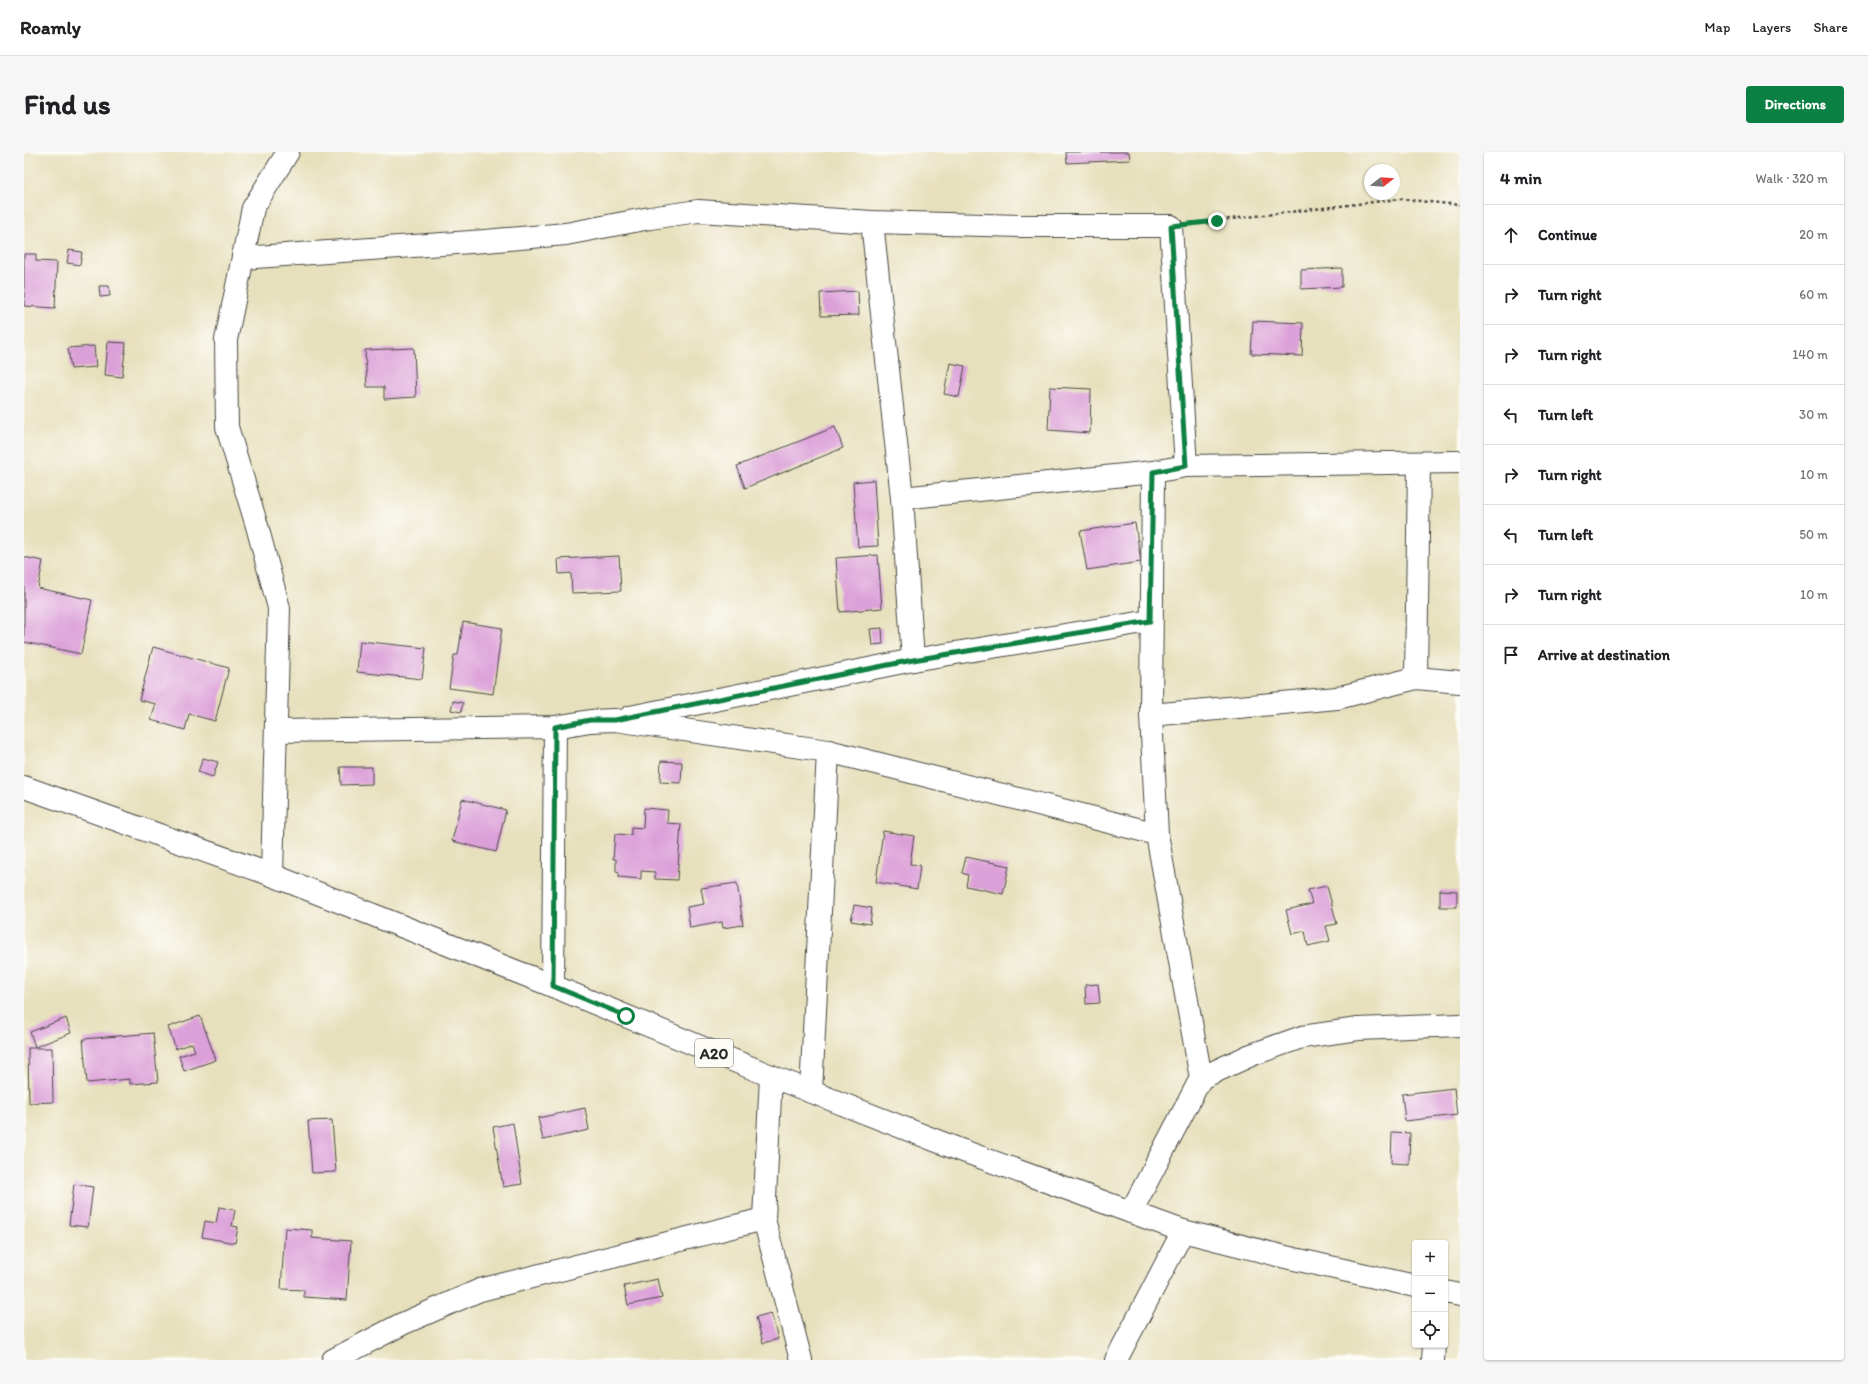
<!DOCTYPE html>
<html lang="en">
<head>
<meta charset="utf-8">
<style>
  :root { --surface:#fff; --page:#f6f6f6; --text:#202124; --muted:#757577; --line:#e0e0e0; --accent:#0b8043 }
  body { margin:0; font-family:Itim,sans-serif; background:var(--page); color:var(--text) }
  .controls { position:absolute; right:12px; bottom:12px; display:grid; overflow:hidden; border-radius:4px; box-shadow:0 1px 3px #0004 }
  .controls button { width:36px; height:36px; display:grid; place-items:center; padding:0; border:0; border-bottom:1px solid var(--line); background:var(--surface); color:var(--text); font:20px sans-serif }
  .compass { position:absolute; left:1340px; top:12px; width:36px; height:36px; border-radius:50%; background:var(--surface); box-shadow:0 1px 3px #0004; rotate:73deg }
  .stop { position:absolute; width:12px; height:12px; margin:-9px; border:3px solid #0b8043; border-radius:50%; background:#fff }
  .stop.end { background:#0b8043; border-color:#fff; box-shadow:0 1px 4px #0008 }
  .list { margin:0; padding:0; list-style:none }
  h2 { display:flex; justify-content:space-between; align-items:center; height:52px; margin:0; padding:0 16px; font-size:17px }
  h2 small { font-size:13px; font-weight:400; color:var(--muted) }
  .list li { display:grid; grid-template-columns:26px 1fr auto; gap:12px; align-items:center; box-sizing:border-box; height:60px; padding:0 16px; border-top:1px solid var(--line) }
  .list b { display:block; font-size:15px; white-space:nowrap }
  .list em { font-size:13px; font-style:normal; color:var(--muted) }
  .icon { flex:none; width:22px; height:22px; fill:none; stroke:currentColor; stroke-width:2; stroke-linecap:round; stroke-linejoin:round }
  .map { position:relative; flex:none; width:1436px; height:1208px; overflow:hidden; border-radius:4px }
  header { display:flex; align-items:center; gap:24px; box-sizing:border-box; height:56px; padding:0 20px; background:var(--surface); border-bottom:1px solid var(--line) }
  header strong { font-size:19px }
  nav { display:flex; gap:22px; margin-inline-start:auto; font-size:14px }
  .intro { display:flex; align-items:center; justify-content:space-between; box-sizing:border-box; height:96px; padding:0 24px }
  h1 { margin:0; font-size:28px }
  .button { padding:10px 18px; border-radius:4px; background:var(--accent); color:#fff; font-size:14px; font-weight:700 }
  main { display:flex; gap:24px; padding:0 24px }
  aside { flex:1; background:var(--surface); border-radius:4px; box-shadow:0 1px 3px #0004 }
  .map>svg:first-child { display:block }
</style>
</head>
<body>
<header>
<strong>Roamly</strong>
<nav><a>Map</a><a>Layers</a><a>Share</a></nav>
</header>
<div class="intro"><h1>Find us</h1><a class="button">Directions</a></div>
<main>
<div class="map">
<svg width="1436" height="1208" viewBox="0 0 1436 1208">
  <rect width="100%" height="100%" fill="#fdfcf7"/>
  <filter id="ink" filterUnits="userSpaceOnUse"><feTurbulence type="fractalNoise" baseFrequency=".025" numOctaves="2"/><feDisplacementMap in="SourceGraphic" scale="8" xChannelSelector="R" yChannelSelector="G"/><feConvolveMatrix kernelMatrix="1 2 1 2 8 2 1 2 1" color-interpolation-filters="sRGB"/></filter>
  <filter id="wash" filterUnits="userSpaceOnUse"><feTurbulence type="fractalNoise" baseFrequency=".012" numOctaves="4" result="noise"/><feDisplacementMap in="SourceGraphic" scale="16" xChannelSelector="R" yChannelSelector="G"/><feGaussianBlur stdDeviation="0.9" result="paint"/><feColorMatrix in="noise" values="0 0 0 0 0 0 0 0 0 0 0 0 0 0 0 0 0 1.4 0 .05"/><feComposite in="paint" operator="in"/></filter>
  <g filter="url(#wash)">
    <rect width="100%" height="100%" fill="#e7e0bd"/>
    <g id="blocks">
      <g fill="#dca0d9">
        <polygon points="1042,0 1105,0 1106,8 1043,11"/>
        <polygon points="45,98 58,100 56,113 43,111"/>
        <polygon points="0,102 12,102 12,109 33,110 31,156 0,154"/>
        <polygon points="1318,116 1318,135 1277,137 1277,118"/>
        <polygon points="75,134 85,134 86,144 76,145"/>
        <polygon points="834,139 835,163 797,164 796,141"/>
        <polygon points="1229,169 1279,171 1278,204 1227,202"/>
        <polygon points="84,190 102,191 98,225 81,223"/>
        <polygon points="70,194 72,215 47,217 44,196"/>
        <polygon points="390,196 392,245 360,247 360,235 343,235 341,198"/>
        <polygon points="926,211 941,214 935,245 920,242"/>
        <polygon points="1026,235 1067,237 1066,281 1024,278"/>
        <polygon points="811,275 819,296 721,336 713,314"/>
        <polygon points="850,328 854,394 834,395 829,330"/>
        <polygon points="1111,371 1117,410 1063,418 1056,379"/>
        <polygon points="854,403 858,456 816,460 812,406"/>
        <polygon points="595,404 597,439 548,441 547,421 535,422 534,407"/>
        <polygon points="0,405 19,409 14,436 68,448 57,502 0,490"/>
        <polygon points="439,470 478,476 469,542 425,536 430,503 434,503"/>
        <polygon points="858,476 859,492 848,493 846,477"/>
        <polygon points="336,489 402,496 398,527 333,520"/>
        <polygon points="129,495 205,516 191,569 165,562 161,578 127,568 132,552 115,548"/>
        <polygon points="429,549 439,551 437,560 427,558"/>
        <polygon points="179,606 194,610 189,625 174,620"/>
        <polygon points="637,609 658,610 657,631 636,630"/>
        <polygon points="316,615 348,615 348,632 317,633"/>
        <polygon points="438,647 482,658 472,700 428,689"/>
        <polygon points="620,656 644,658 643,671 657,672 653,728 631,727 631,720 617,719 617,727 595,725 595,720 592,719 592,707 589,707 591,682 607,683 607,675 619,676"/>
        <polygon points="859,679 890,684 886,712 896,713 893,737 852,730"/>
        <polygon points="942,705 985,714 979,742 942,734 944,723 938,721"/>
        <polygon points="713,731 719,773 699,776 698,770 666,776 663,755 680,752 677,736"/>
        <polygon points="1303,734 1313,772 1302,774 1306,789 1284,794 1281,779 1268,782 1262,758 1288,752 1284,738"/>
        <polygon points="1416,738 1433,739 1433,755 1416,755"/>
        <polygon points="830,753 848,756 846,772 827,769"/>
        <polygon points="1074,832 1076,851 1062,852 1061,833"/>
        <polygon points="176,864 192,908 160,919 155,904 171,899 168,891 152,897 144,875"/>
        <polygon points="42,866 47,881 11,895 6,880"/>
        <polygon points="129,881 134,930 106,932 106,927 63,931 59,887"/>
        <polygon points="4,896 28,896 29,950 5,951"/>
        <polygon points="1430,936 1433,963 1381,969 1378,942"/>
        <polygon points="561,956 565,978 519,988 514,966"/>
        <polygon points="308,968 312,1020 288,1021 284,969"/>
        <polygon points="489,971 498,1032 479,1035 469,975"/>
        <polygon points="1368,980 1386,981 1385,1012 1367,1011"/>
        <polygon points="50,1032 69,1035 64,1075 45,1073"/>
        <polygon points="195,1055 211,1058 208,1074 214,1075 211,1091 178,1085 181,1069 192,1071"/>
        <polygon points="261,1076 288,1078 288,1086 327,1089 323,1148 280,1145 280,1138 257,1137"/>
        <polygon points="634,1127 638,1146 604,1153 600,1134"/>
        <polygon points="747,1161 754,1187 739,1191 732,1165"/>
      </g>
    </g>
  </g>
  <g filter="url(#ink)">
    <use href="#blocks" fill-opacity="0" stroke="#474641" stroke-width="1"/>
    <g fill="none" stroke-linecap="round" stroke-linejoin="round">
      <defs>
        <g id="minor">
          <polyline points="848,70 878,346 889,508"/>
          <polyline points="219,106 461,89 542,82 626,66 674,59 848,70 997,74 1147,74 1162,314 1129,320 1127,563 1133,682 1177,926"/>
          <polyline points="1162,314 1436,310"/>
          <polyline points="878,346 1129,320"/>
          <polyline points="1392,526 1436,530"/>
          <polyline points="1127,563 1313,546 1392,526 1395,312"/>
          <polyline points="606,565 889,508 1126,469"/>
          <polyline points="252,579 531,575 566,569 591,568 804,599 1133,682"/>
          <polyline points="248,723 255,456 233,374 203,275 202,188 229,56 264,0"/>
          <polyline points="529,834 531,575"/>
          <polyline points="747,924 740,1067 777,1208"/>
          <polyline points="787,940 804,599"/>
          <polyline points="1107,1060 1177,926 1227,903 1278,885 1334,877 1436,873"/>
          <polyline points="309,1208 378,1172 456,1138 740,1067"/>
          <polyline points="1092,1208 1159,1079"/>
          <polyline points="1409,1208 1410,1193"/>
        </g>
        <g id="major">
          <polyline points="0,635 248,723 529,834 747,924 931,996 1159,1079 1257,1104 1391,1134"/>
          <polyline points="1421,1140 1436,1143"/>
        </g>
      </defs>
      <use href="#minor" stroke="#474641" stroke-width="24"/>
      <use href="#major" stroke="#474641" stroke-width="24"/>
      <polyline stroke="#474641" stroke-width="2.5" stroke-dasharray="3 3" stroke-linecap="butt" points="1173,71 1375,47 1436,53"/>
      <use href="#minor" stroke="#fff" stroke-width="22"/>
      <use href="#major" stroke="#fff" stroke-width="22"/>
    </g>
  </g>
  <g fill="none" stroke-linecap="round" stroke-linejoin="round" filter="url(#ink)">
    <polyline stroke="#0b8043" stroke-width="5" points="602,864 529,834 531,575 566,568 591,568 889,508 1126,469 1129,320 1162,314 1147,74 1193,69"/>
  </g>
  <g text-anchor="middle" stroke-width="3" stroke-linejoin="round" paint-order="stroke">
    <rect fill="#fdfcf7" stroke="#6a6a68" stroke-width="1" x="671" y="887" width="38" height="28" rx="3"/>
    <g font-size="16" font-weight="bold" fill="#2b2b2b">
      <text x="690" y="907">A20</text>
    </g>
  </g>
</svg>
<div class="controls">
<button>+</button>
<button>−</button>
<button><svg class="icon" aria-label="locate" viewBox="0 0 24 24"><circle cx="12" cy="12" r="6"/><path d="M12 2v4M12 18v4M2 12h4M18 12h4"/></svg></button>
</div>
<svg class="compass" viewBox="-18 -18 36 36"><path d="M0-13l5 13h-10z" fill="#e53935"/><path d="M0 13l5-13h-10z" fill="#757577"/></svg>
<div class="stop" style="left:602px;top:864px"></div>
<div class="stop end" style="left:1193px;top:69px"></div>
</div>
<aside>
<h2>4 min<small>Walk · 320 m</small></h2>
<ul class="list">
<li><svg class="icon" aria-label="ahead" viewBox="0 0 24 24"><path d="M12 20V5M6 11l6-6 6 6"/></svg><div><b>Continue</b></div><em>20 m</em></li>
<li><svg class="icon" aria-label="right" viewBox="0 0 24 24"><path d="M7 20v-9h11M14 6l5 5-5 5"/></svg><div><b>Turn right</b></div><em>60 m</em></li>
<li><svg class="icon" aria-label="right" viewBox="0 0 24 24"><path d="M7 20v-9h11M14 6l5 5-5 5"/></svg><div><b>Turn right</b></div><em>140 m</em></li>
<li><svg class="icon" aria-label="left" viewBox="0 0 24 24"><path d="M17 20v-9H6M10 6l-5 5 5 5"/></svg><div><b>Turn left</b></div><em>30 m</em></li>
<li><svg class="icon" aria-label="right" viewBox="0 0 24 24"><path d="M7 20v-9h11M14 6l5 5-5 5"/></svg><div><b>Turn right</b></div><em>10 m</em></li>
<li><svg class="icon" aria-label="left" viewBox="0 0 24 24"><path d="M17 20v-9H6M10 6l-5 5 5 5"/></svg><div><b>Turn left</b></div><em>50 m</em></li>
<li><svg class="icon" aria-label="right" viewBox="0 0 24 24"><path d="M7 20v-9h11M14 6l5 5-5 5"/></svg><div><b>Turn right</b></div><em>10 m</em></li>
<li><svg class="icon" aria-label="arrive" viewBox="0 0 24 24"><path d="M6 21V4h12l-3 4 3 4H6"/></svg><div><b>Arrive at destination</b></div></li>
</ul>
</aside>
</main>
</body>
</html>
